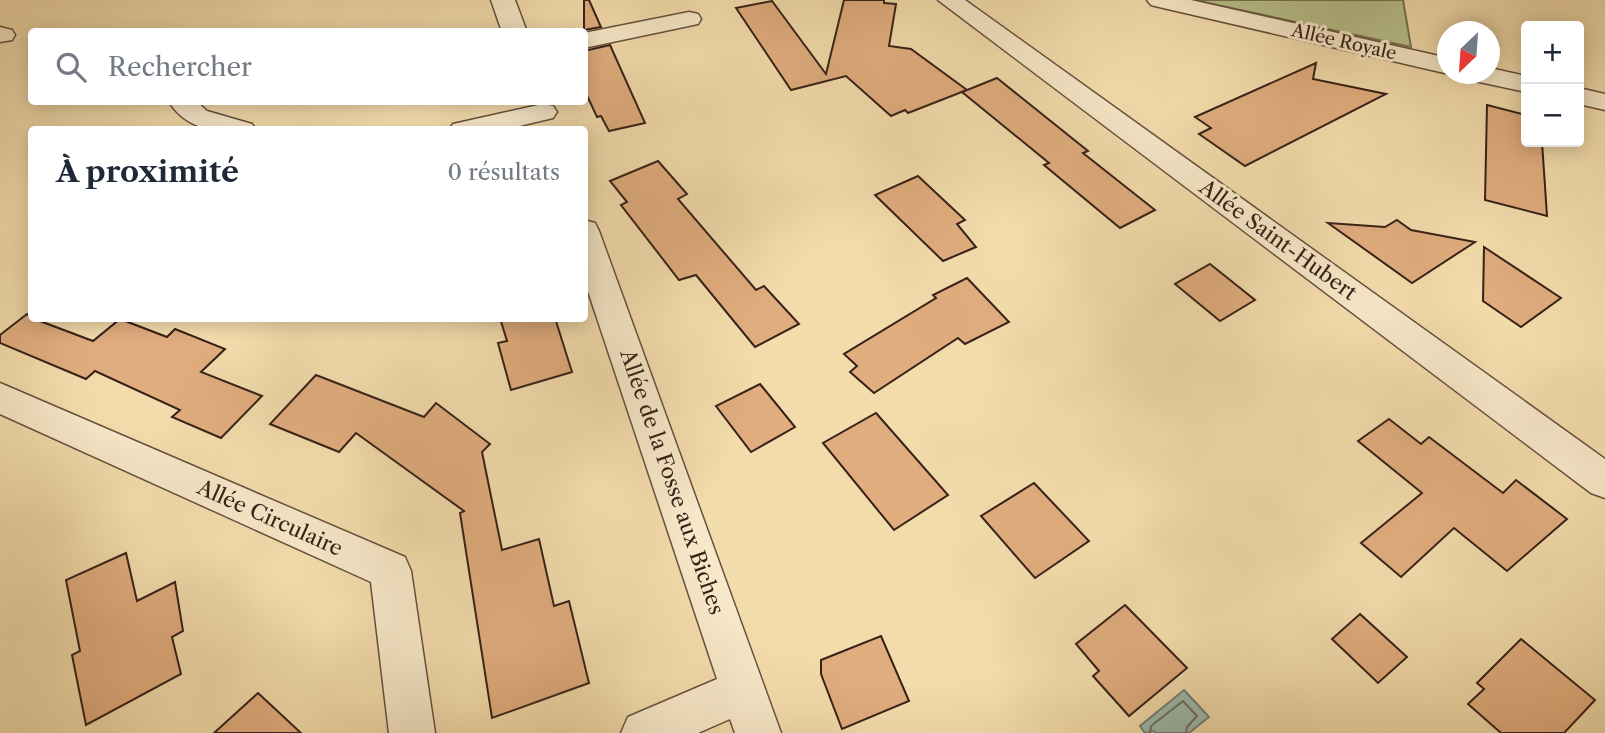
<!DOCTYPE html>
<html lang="fr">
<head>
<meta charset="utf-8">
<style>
  :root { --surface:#fff; --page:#f6f6f7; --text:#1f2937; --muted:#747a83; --line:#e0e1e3 }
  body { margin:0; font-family:"Libre Caslon Text",serif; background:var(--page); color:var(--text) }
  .controls { position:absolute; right:21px; top:21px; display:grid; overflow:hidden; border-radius:7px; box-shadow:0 4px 18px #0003 }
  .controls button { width:63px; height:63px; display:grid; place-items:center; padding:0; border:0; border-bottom:2px solid var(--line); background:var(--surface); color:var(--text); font:35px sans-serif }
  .compass { position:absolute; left:1437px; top:21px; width:63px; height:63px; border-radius:50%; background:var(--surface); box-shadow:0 4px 18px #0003; rotate:205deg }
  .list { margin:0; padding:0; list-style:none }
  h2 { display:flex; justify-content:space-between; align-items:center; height:91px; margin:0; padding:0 28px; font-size:30px }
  h2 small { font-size:23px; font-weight:400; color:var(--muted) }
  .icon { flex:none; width:38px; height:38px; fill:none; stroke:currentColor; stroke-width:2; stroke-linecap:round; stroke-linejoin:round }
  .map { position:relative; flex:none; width:1605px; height:733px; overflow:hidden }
  .search { position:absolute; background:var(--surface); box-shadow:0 4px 18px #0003; left:28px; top:28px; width:560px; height:77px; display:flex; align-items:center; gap:18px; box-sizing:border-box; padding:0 24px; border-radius:7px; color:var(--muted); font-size:26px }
  .panel { position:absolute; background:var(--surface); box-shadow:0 4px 18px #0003; left:28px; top:126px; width:560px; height:196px; border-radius:7px }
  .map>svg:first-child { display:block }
</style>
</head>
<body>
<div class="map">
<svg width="1605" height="733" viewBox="0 0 1605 733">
  <rect width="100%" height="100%" fill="#f3dcac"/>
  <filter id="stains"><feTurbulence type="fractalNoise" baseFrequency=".00286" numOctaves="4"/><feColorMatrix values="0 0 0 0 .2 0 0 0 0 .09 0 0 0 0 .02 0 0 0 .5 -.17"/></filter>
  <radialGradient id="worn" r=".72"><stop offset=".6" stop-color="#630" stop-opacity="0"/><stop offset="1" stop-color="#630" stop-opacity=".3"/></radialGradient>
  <polygon fill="#b8c18c" stroke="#787152" stroke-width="2" points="1194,0 1403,0 1411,47"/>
  <polygon fill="#9cbaae" stroke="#747d72" stroke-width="2" points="1184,690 1209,717 1189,733 1156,733 1154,731 1145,733 1140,726"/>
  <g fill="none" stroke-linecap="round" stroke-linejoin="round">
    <polyline stroke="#6a6e63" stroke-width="2" points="1150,733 1151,726 1183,701 1197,716 1187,727 1186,733"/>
  </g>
  <g fill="#e0ad7e" stroke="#372118" stroke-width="2">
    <polygon points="584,0 589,0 601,27 584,30"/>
    <polygon points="844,0 884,0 884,3 896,4 889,46 911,49 967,90 908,113 905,110 891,116 846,76 791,90 736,8 772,1 826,74"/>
    <polygon points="610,45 645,123 609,131 601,116 597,117 584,89 584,51"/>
    <polygon points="1316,63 1313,79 1386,94 1245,166 1199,134 1211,128 1195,117"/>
    <polygon points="997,78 1088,151 1083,153 1155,210 1120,228 1044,165 1049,163 962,92"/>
    <polygon points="1487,105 1526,115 1526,142 1542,142 1547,216 1485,200"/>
    <polygon points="658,161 687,194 678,199 756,290 764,286 799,324 755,347 696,275 679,280 621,205 627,202 610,181"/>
    <polygon points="918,176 965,220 957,224 976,247 943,261 875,195"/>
    <polygon points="1397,220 1411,230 1475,242 1412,283 1328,223 1385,227"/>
    <polygon points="1484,247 1561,298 1521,327 1483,301"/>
    <polygon points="1210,264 1255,300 1220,321 1175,284"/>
    <polygon points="967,278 1009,322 965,344 958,338 874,393 850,372 857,366 844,354 936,298 933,295"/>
    <polygon points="27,314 32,318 93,341 120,319 167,337 175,329 225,349 201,372 262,396 221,438 172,417 180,410 95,371 86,379 0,343 0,335"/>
    <polygon points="500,318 555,318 572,372 511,390 498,343 507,341"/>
    <polygon points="316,375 424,417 436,403 490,444 482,452 502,550 539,539 554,606 569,601 589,683 492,718 460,513 464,511 356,433 339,452 270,424"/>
    <polygon points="760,384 795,427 751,452 716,406"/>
    <polygon points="876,413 948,495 894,530 823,443"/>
    <polygon points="1389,419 1421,444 1429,437 1503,493 1516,480 1567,519 1507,571 1454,528 1401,577 1361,543 1422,493 1358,441"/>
    <polygon points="1034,483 1089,541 1035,578 981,516"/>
    <polygon points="126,553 137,601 175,582 183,631 172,637 181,674 86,725 72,655 80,651 66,580"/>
    <polygon points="1125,605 1187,668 1129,716 1093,676 1099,671 1076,644"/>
    <polygon points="1360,614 1407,657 1378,683 1332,639"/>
    <polygon points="881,636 909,701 842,729 821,674 821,660"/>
    <polygon points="1521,639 1595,700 1564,733 1501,733 1468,704 1484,689 1477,683"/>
    <polygon points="258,693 301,733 214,733"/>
  </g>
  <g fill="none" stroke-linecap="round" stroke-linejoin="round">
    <defs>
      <g id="street">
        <polygon points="491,0 515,0 527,32 502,32"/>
        <polygon points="938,0 965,0 1605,459 1605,498 1591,493"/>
        <polygon points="1147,0 1191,0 1448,58 1449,74 1159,7 1151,5"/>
        <polygon points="689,12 698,14 701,19 698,24 584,48 584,33"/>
        <polygon points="0,27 12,30 15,35 12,40 0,42"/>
        <polygon points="1490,68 1526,76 1526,92 1470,80 1466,74 1490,74"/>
        <polygon points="1579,88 1605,94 1605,110 1579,104"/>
        <path d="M169,102H197L207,111L252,124L256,130C220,130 191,135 169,102Z"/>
        <polygon points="543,104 553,106 557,112 553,118 503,130 449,130 453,124"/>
        <polygon points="584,220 595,223 599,231 781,733 735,733 730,719 698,733 621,733 628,717 717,679 584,279"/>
        <polygon points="0,383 405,557 411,571 435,733 389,733 371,582 0,414"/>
      </g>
    </defs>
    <use href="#street" stroke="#66503d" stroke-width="3"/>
    <use href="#street" fill="#f7e8c9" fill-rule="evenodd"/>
  </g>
  <g text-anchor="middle" stroke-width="6" stroke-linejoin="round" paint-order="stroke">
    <g font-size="18" fill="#372118" stroke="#f7e8c9">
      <text transform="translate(1344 42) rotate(13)" y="6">Allée Royale</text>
    </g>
    <g font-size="21" fill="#372118" stroke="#f7e8c9">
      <text transform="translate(1278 240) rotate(36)" y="7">Allée Saint-Hubert</text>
      <text transform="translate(672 482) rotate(71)" y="7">Allée de la Fosse aux Biches</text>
      <text transform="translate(270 518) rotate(24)" y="7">Allée Circulaire</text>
    </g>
  </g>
  <rect width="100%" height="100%" filter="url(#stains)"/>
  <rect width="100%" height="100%" fill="url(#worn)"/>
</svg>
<div class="controls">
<button>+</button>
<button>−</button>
</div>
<svg class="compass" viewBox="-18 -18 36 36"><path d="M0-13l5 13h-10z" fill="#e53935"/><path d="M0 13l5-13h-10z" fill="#747a83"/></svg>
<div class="search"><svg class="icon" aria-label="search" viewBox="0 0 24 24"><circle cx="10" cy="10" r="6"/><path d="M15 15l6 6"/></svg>Rechercher</div>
<section class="panel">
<h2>À proximité<small>0 résultats</small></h2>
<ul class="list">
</ul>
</section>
</div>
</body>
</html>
